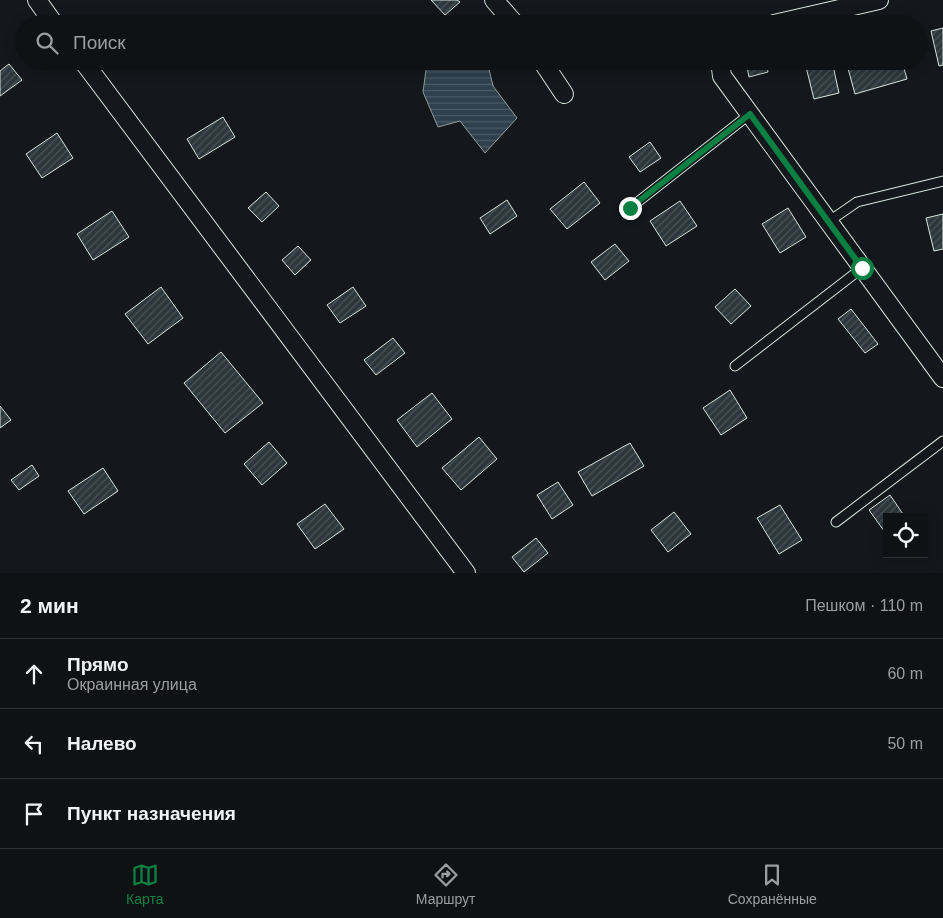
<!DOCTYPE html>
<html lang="ru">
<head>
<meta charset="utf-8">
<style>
  :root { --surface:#0f1215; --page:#1d2022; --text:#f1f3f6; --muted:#9b9ea0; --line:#2f3234; --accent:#0b8043 }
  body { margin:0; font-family:Helvetica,sans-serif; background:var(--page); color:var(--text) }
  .controls { position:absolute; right:15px; bottom:15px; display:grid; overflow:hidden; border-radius:0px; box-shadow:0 2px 12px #0003 }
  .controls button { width:45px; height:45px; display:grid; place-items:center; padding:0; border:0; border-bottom:1px solid var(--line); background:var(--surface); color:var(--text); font:25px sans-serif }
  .stop { position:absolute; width:15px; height:15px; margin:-11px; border:4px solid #0b8043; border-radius:50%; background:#fff }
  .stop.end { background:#0b8043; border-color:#fff; box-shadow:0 1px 5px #0008 }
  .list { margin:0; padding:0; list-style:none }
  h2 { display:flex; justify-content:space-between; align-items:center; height:65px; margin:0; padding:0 20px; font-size:21px }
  h2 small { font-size:16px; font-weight:400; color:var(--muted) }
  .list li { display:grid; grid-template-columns:32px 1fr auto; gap:15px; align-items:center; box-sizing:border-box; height:70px; padding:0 20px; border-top:1px solid var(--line) }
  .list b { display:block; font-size:19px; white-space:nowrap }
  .list p { margin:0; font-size:16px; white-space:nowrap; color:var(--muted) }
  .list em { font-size:16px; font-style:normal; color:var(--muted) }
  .icon { flex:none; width:28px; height:28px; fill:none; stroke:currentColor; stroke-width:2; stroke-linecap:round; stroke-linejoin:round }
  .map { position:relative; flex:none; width:943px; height:573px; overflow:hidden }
  .search { position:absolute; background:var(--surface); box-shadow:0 2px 12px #0003; left:15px; right:15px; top:15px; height:55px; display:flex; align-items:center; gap:12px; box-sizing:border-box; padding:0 18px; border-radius:28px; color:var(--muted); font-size:19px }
  .sheet { height:275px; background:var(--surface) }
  nav { display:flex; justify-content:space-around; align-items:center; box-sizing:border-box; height:70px; border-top:1px solid var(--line); background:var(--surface); font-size:14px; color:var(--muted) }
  nav a { display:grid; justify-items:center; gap:2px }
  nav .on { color:var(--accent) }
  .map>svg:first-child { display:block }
</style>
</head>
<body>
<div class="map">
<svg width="943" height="573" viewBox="0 0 943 573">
  <defs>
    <pattern id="water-rules" width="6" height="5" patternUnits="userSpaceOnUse" patternTransform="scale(1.25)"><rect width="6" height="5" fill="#2f3f4d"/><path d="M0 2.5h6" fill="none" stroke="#4c5b66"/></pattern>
    <pattern id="building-hatch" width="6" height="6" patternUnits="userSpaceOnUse" patternTransform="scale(1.25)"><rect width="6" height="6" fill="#2c363c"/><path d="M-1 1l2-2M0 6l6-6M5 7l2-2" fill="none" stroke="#4a5358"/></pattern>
  </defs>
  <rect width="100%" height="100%" fill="#14181c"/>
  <polygon fill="url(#water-rules)" stroke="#939e99" points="425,61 487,61 493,86 517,118 485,153 460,121 438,127 423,92 426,70 421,64"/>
  <g fill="url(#building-hatch)" stroke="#d8e6dc">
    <polygon points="431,0 457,0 460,2 445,15"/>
    <polygon points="943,28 943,65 939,66 931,31"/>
    <polygon points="746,61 766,61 768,72 749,77"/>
    <polygon points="829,61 832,61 839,93 814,99 806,67"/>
    <polygon points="846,61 902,61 907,79 855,94"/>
    <polygon points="9,64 22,80 0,96 0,71"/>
    <polygon points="223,117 235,137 199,159 187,139"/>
    <polygon points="57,133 73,158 42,178 26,154"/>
    <polygon points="650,142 661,158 640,172 629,157"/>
    <polygon points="584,182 600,203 567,229 550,209"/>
    <polygon points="266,192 279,206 262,222 248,208"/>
    <polygon points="507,200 517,216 490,234 480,218"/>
    <polygon points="680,201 697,226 666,246 650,221"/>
    <polygon points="788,208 806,237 780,253 762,224"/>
    <polygon points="112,211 129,237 93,260 77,234"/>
    <polygon points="943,214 943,249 934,251 926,218"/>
    <polygon points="615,244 629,261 605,280 591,262"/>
    <polygon points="298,246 311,260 295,275 282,260"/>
    <polygon points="161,287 183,318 148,344 125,314"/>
    <polygon points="353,287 366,306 340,323 327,305"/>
    <polygon points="735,289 751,306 731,324 715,307"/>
    <polygon points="851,309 878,344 865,353 838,319"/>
    <polygon points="393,338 405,353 376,375 364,360"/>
    <polygon points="221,352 263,403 225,433 184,383"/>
    <polygon points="730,390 747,418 721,435 703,408"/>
    <polygon points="432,393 452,419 417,447 397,420"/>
    <polygon points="0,406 11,420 0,428"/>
    <polygon points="479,437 497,459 461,490 442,468"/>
    <polygon points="269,442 287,463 262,485 244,464"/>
    <polygon points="630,443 644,466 592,496 578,472"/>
    <polygon points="32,465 39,476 19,490 11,480"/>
    <polygon points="103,468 118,491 84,514 68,491"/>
    <polygon points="558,482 573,505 552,519 537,495"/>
    <polygon points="890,495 905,517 887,517 887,535 869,510"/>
    <polygon points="325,504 344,529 315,549 297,524"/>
    <polygon points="780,505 802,540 779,554 757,518"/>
    <polygon points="674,512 691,534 668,552 651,530"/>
    <polygon points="536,538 548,553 524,572 512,557"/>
  </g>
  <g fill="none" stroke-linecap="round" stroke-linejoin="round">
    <defs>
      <g id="lane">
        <polyline points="630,208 750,114"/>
        <polyline points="828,222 857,202 943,181"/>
        <polyline points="735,366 862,268"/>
        <polyline points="836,522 943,441"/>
      </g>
      <g id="street">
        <polyline points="37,0 54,24"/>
        <polyline points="494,0 515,24"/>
        <polyline points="774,24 879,0"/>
        <polyline points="83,61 466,573"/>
        <polyline points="542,61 564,94"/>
        <polyline points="720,61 722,76 943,378"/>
      </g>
    </defs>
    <use href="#lane" stroke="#d8e6dc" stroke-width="11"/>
    <use href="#street" stroke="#d8e6dc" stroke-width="20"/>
    <use href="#lane" stroke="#14181c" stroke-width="9"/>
    <use href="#street" stroke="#14181c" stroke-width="18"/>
  </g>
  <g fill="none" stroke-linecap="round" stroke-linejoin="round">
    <polyline stroke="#0b8043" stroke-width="6" points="630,208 750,114 862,268"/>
  </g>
</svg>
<div class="controls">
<button><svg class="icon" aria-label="locate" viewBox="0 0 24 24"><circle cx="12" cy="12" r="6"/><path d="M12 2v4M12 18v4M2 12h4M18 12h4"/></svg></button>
</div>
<div class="stop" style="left:862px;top:268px"></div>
<div class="stop end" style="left:630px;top:208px"></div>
<div class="search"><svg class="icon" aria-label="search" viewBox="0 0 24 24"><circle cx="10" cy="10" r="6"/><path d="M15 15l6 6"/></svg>Поиск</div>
</div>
<section class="sheet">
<h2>2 мин<small>Пешком · 110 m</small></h2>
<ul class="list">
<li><svg class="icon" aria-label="ahead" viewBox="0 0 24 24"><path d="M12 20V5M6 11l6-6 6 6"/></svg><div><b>Прямо</b><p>Окраинная улица</p></div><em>60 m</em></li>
<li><svg class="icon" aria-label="left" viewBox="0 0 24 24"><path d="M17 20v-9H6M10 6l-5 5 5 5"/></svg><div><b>Налево</b></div><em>50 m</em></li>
<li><svg class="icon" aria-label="arrive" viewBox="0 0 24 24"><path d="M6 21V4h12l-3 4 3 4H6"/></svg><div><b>Пункт назначения</b></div></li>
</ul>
</section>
<nav>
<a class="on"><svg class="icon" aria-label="map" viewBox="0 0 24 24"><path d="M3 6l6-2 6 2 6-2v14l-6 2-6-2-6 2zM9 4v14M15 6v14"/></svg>Карта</a>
<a><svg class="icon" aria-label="directions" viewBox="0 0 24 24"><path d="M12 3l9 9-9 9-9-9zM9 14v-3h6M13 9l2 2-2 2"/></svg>Маршрут</a>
<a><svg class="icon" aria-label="saved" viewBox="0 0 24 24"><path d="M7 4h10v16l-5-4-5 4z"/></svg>Сохранённые</a>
</nav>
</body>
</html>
